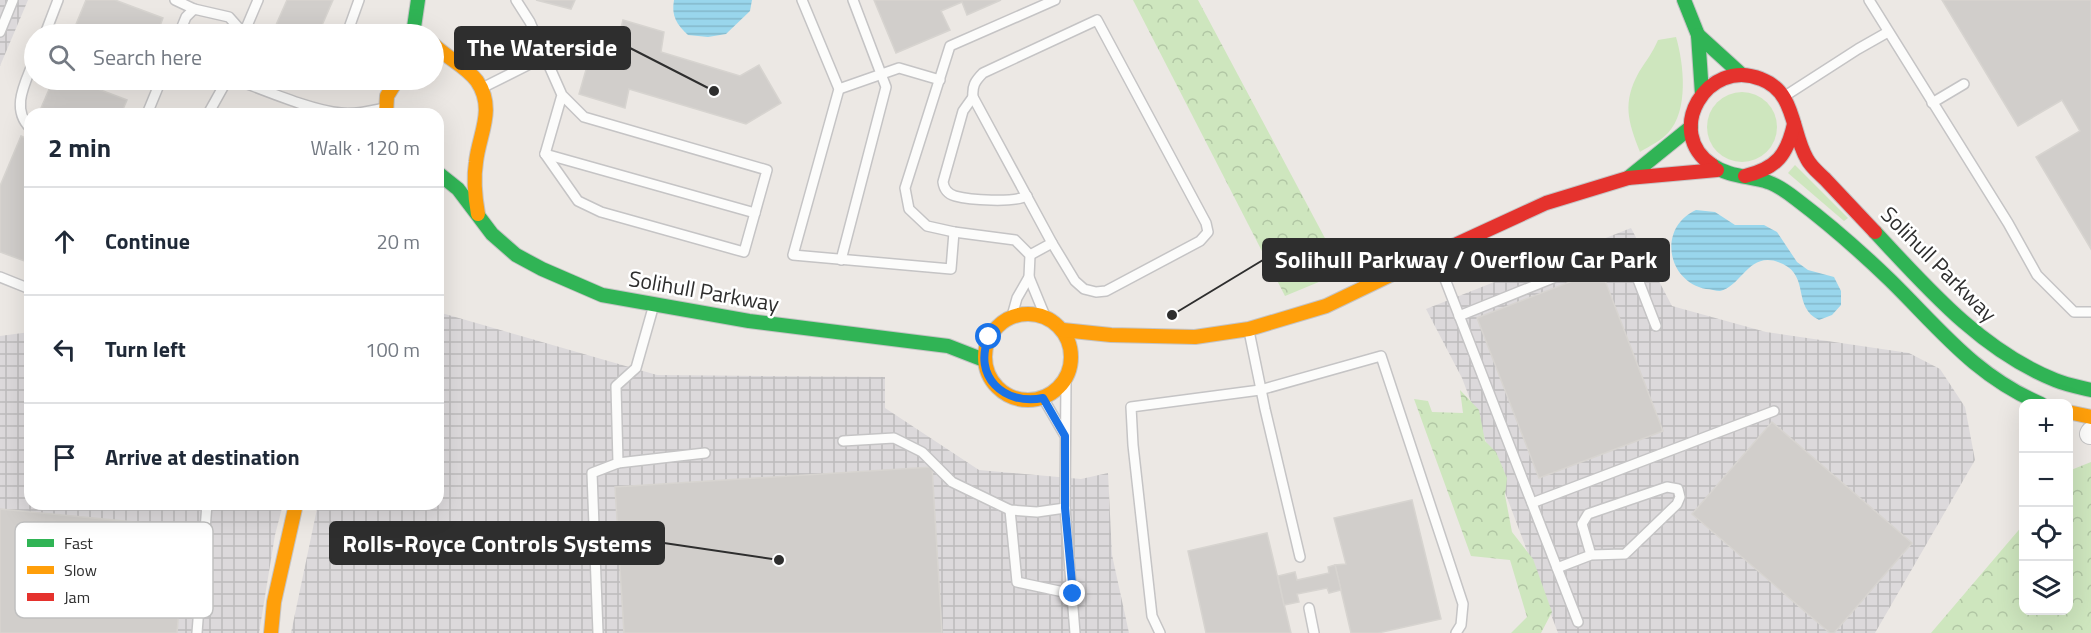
<!DOCTYPE html>
<html lang="en">
<head>
<meta charset="utf-8">
<style>
  :root { --surface:#fff; --page:#f2f2f3; --text:#1f2937; --muted:#747a83; --line:#e0e1e3 }
  body { margin:0; font-family:"Titillium Web",sans-serif; background:var(--page); color:var(--text) }
  .controls { position:absolute; right:18px; bottom:18px; display:grid; overflow:hidden; border-radius:12px; box-shadow:0 6px 24px #0002 }
  .controls button { width:54px; height:54px; display:grid; place-items:center; padding:0; border:0; border-bottom:2px solid var(--line); background:var(--surface); color:var(--text); font:30px sans-serif }
  .stop { position:absolute; width:18px; height:18px; margin:-14px; border:4px solid #1a73e8; border-radius:50%; background:#fff }
  .stop.end { background:#1a73e8; border-color:#fff; box-shadow:0 2px 6px #0008 }
  .list { margin:0; padding:0; list-style:none }
  h2 { display:flex; justify-content:space-between; align-items:center; height:78px; margin:0; padding:0 24px; font-size:26px }
  h2 small { font-size:20px; font-weight:400; color:var(--muted) }
  .list li { display:grid; grid-template-columns:39px 1fr auto; gap:18px; align-items:center; box-sizing:border-box; height:108px; padding:0 24px; border-top:2px solid var(--line) }
  .list b { display:block; font-size:22px; white-space:nowrap }
  .list em { font-size:20px; font-style:normal; color:var(--muted) }
  .icon { flex:none; width:33px; height:33px; fill:none; stroke:currentColor; stroke-width:2; stroke-linecap:round; stroke-linejoin:round }
  .map { position:relative; flex:none; width:2091px; height:633px; overflow:hidden }
  .search { position:absolute; background:var(--surface); box-shadow:0 6px 24px #0002; left:24px; top:24px; width:420px; height:66px; display:flex; align-items:center; gap:15px; box-sizing:border-box; padding:0 21px; border-radius:33px; color:var(--muted); font-size:22px }
  .panel { position:absolute; background:var(--surface); box-shadow:0 6px 24px #0002; left:24px; top:108px; width:420px; height:402px; border-radius:18px }
  .map>svg:first-child { display:block }
</style>
</head>
<body>
<div class="map">
<svg width="2091" height="633" viewBox="0 0 2091 633">
  <defs>
    <pattern id="industrial-grid" width="8" height="8" patternUnits="userSpaceOnUse" patternTransform="scale(1.5)"><rect width="8" height="8" fill="#dcd9db"/><path d="M0 4h8M4 0v8" fill="none" stroke="#bdbbbc"/></pattern>
    <pattern id="forest-crowns" width="20" height="18" patternUnits="userSpaceOnUse" patternTransform="scale(1.5)"><rect width="20" height="18" fill="#cee6be"/><path d="M2 6a3 3 0 1 1 6 0M12 15a3 3 0 1 1 6 0" fill="none" stroke="#b1c6a4"/></pattern>
    <pattern id="water-rules" width="6" height="5" patternUnits="userSpaceOnUse" patternTransform="scale(1.5)"><rect width="6" height="5" fill="#99d6ec"/><path d="M0 2.5h6" fill="none" stroke="#84b8cb"/></pattern>
  </defs>
  <rect width="100%" height="100%" fill="#ece8e4"/>
  <g fill="url(#industrial-grid)">
    <polygon points="0,0 28,0 0,66"/>
    <polygon points="1631,228 1672,306 1766,332 1909,353 1940,369 1965,407 1975,460 1875,633 1558,633 1462,378 1426,309"/>
    <polygon points="438,312 657,375 885,377 885,408 979,470 1081,479 1108,473 1112,555 1129,633 291,633 318,504 438,504"/>
    <polygon points="30,332 30,504 283,504 275,535 259,633 0,633 0,336"/>
  </g>
  <g fill="#cee6be">
    <path d="M1676,37C1684,64 1689,111 1668,133C1661,141 1649,146 1640,152C1628,121 1622,103 1639,72C1646,61 1653,52 1658,40Z"/>
    <circle cx="1742" cy="127" r="35"/>
    <polygon points="1795,165 1848,218 1844,221 1788,173"/>
  </g>
  <g fill="url(#forest-crowns)">
    <polygon points="1133,0 1198,0 1343,272 1285,296"/>
    <polygon points="1460,390 1479,410 1485,441 1496,452 1507,478 1505,495 1512,532 1533,559 1552,612 1541,633 1511,633 1527,617 1510,560 1471,556 1414,399 1428,401 1432,412 1463,413"/>
    <polygon points="2091,462 2091,633 1931,633 2023,525 2024,610 2068,610 2069,473 2071,470"/>
  </g>
  <g fill="url(#water-rules)">
    <path d="M674,0H752L750,11L726,34L708,37L688,35C677,25 671,16 674,0Z"/>
    <path d="M1696,210L1715,212L1735,225H1764L1777,232L1797,262L1808,270L1834,277L1841,291V305L1832,315L1819,320C1792,307 1810,277 1783,264C1749,248 1743,286 1720,291C1716,291 1710,289 1706,289C1666,281 1658,227 1696,210Z"/>
  </g>
  <g fill="#d1cecb" stroke="#d7d4d0" stroke-width="1.5">
    <polygon points="86,0 115,0 163,18 157,34 72,34"/>
    <polygon points="287,0 333,0 320,30 331,34 272,34"/>
    <polygon points="536,0 575,0 571,9"/>
    <polygon points="874,0 1001,0 967,15 962,2 941,11 950,30 896,53"/>
    <polygon points="1942,0 2091,0 2091,249 2036,157 2080,131 2062,100 2018,126"/>
    <polygon points="623,20 664,32 661,52 740,76 759,65 781,103 746,124 629,89 625,108 579,94 592,49 614,54"/>
    <polygon points="53,80 101,80 98,89 127,100 121,114 54,114 41,108"/>
    <polygon points="21,136 30,140 30,263 0,252 0,186"/>
    <polygon points="1601,270 1663,431 1539,478 1477,318"/>
    <polygon points="1772,422 1912,543 1834,633 1830,633 1692,514"/>
    <polygon points="932,467 942,633 624,633 615,487"/>
    <polygon points="1412,500 1441,619 1378,633 1351,633 1335,565 1346,564 1334,518"/>
    <polygon points="0,509 186,527 177,633 0,633"/>
    <polygon points="1267,533 1291,633 1206,633 1188,551"/>
    <polygon points="1335,565 1341,590 1329,593 1327,588 1297,594 1299,602 1284,605 1278,576 1295,572 1297,580 1329,573 1328,567"/>
  </g>
  <g fill="none" stroke-linecap="round" stroke-linejoin="round">
    <defs>
      <g id="lane">
        <polyline points="175,0 194,9"/>
        <polyline points="802,0 839,89 793,255 951,269 954,232"/>
        <polyline points="1869,0 2008,223 2037,275 2074,312 2091,312"/>
        <path d="M1097,20L1206,223L1208,232L1200,241L1106,291L1096,292L1084,289L1075,281L1052,243L973,97C972,86 975,81 983,73Z"/>
        <polyline points="349,28 359,0"/>
        <polyline points="0,32 13,0"/>
        <polyline points="244,33 258,0"/>
        <polyline points="45,34 58,0"/>
        <polyline points="179,34 186,17 194,9 229,17 244,34"/>
        <polyline points="542,50 562,95 584,117 767,170 744,252 601,212 578,201 545,154 562,95"/>
        <path d="M237,80C264,90 313,111 341,113C355,115 370,111 384,108"/>
        <polyline points="484,87 528,65 542,50 530,22 516,0"/>
        <polyline points="839,89 899,68 940,80"/>
        <polyline points="1785,96 1858,49 1888,32"/>
        <path d="M973,97L963,111L943,182C944,189 948,194 955,196C970,200 1013,203 1027,196"/>
        <polyline points="1932,103 1964,84"/>
        <polyline points="147,114 161,80"/>
        <polyline points="208,114 227,80"/>
        <path d="M30,128C10,108 26,82 34,60"/>
        <polyline points="545,154 755,213"/>
        <polyline points="1030,255 1052,243"/>
        <polyline points="1436,256 1578,622"/>
        <polyline points="841,260 886,87 853,0"/>
        <polyline points="0,277 30,289"/>
        <polyline points="1029,277 1045,316"/>
        <polyline points="1012,316 1017,298 1029,277 1030,255 1015,240 954,232 927,226 909,209 905,188 950,46 1055,0"/>
        <path d="M1459,316L1610,255C1619,253 1623,253 1630,259L1656,326"/>
        <polyline points="1249,331 1265,409 1300,557"/>
        <polyline points="1066,380 1065,508 1075,633"/>
        <polyline points="1043,398 1064,434"/>
        <polyline points="843,441 894,438 922,452 952,482 1010,510 1037,512 1065,508"/>
        <polyline points="618,463 705,453"/>
        <polyline points="1532,503 1774,411"/>
        <polyline points="1010,510 1017,582 1073,594"/>
        <polyline points="1557,568 1591,555 1582,524 1588,514 1667,487 1678,489 1680,497 1677,504 1625,554 1591,555"/>
        <polyline points="1309,608 1314,633"/>
        <polyline points="197,633 207,504"/>
        <polyline points="598,633 592,473 618,463 616,386 636,368 653,308"/>
        <polyline points="1160,633 1152,616 1133,445 1131,407 1260,390 1381,356 1463,604 1461,625 1456,633"/>
      </g>
      <polyline id="street" points="2090,434 2091,432"/>
      <g id="fast">
        <polyline points="1684,0 1698,35 1702,94"/>
        <polyline points="413,34 418,0"/>
        <polyline points="1698,35 1742,75"/>
        <path d="M1712,165C1729,177 1749,176 1768,182C1779,186 1787,192 1796,199C1829,224 1860,251 1890,280C1940,329 1974,375 2041,404"/>
        <polyline points="438,173 458,189 492,234 516,255 542,269 602,295 749,321 948,346 984,360"/>
        <polyline points="1628,178 1691,127"/>
        <path d="M1875,232C1928,289 1982,351 2055,380C2067,385 2079,387 2091,390"/>
      </g>
      <g id="slow">
        <path d="M434,45C447,58 466,66 477,81C496,109 479,134 476,162C473,180 475,197 478,214"/>
        <polyline points="386,114 387,96 397,80"/>
        <circle cx="1028" cy="357" r="43"/>
        <polyline points="1063,330 1111,335 1195,337 1249,329 1326,306 1407,267"/>
        <polyline points="2068,412 2091,417"/>
        <polyline points="271,633 274,602 296,504"/>
      </g>
      <g id="jam">
        <path d="M1712,165C1663,132 1707,57 1761,79C1796,92 1791,132 1807,159C1811,167 1819,173 1825,179C1842,197 1859,215 1875,232"/>
        <path d="M1745,176C1777,168 1787,155 1794,124"/>
        <polyline points="1407,267 1546,203 1628,178 1717,170"/>
      </g>
    </defs>
    <use href="#lane" stroke="#c5c4c5" stroke-width="12"/>
    <use href="#street" stroke="#c5c4c5" stroke-width="22"/>
    <use href="#fast" stroke="#c5c4c5" stroke-width="16"/>
    <use href="#slow" stroke="#c5c4c5" stroke-width="16"/>
    <use href="#jam" stroke="#c5c4c5" stroke-width="16"/>
    <use href="#lane" stroke="#fcfcfb" stroke-width="9"/>
    <use href="#street" stroke="#fcfcfb" stroke-width="20"/>
    <use href="#fast" stroke="#30b455" stroke-width="14"/>
    <use href="#slow" stroke="#ff9f0a" stroke-width="14"/>
    <use href="#jam" stroke="#e5322d" stroke-width="14"/>
  </g>
  <g fill="none" stroke-linecap="round" stroke-linejoin="round">
    <path stroke="#1a73e8" stroke-width="8" d="M989,337C972,376 1004,406 1043,398L1065,436V508L1073,594"/>
  </g>
  <g text-anchor="middle" stroke-width="5" stroke-linejoin="round" paint-order="stroke">
    <g font-size="22" fill="#2e2e2e" stroke="#fff">
      <text transform="translate(1939 264) rotate(45)" y="8">Solihull Parkway</text>
      <text transform="translate(704 291) rotate(10)" y="8">Solihull Parkway</text>
    </g>
  </g>
  <rect x="15" y="522" width="198" height="96" rx="9" fill="#fff" stroke="#c0c0c0" stroke-width="1.5"/>
  <rect x="27" y="539" width="27" height="8" fill="#30b455"/>
  <rect x="27" y="566" width="27" height="8" fill="#ff9f0a"/>
  <rect x="27" y="593" width="27" height="8" fill="#e5322d"/>
  <g font-size="16" fill="#2e2e2e">
    <text x="64" y="549">Fast</text>
    <text x="64" y="576">Slow</text>
    <text x="64" y="603">Jam</text>
  </g>
  <path fill="none" stroke="#2e2e2e" stroke-width="2" d="M714 91L630 48M1172 315L1263 260M779 560L664 543"/>
  <g fill="#2e2e2e" stroke="#fff" stroke-width="2">
    <circle cx="714" cy="91" r="6"/>
    <circle cx="1172" cy="315" r="6"/>
    <circle cx="779" cy="560" r="6"/>
  </g>
  <g fill="#2e2e2e" stroke="#2e2e2e" stroke-width="2">
    <rect x="455" y="27" width="175" height="42" rx="6"/>
    <rect x="1263" y="239" width="406" height="42" rx="6"/>
    <rect x="330" y="522" width="334" height="42" rx="6"/>
  </g>
  <g font-size="24" text-anchor="middle" font-weight="bold" fill="#fff">
    <text x="542" y="56">The Waterside</text>
    <text x="1466" y="268">Solihull Parkway / Overflow Car Park</text>
    <text x="497" y="552">Rolls-Royce Controls Systems</text>
  </g>
</svg>
<div class="controls">
<button>+</button>
<button>−</button>
<button><svg class="icon" aria-label="locate" viewBox="0 0 24 24"><circle cx="12" cy="12" r="6"/><path d="M12 2v4M12 18v4M2 12h4M18 12h4"/></svg></button>
<button><svg class="icon" aria-label="layers" viewBox="0 0 24 24"><path d="M12 4l9 5-9 5-9-5zM3 14l9 5 9-5"/></svg></button>
</div>
<div class="stop" style="left:989px;top:337px"></div>
<div class="stop end" style="left:1073px;top:594px"></div>
<div class="search"><svg class="icon" aria-label="search" viewBox="0 0 24 24"><circle cx="10" cy="10" r="6"/><path d="M15 15l6 6"/></svg>Search here</div>
<section class="panel">
<h2>2 min<small>Walk · 120 m</small></h2>
<ul class="list">
<li><svg class="icon" aria-label="ahead" viewBox="0 0 24 24"><path d="M12 20V5M6 11l6-6 6 6"/></svg><div><b>Continue</b></div><em>20 m</em></li>
<li><svg class="icon" aria-label="left" viewBox="0 0 24 24"><path d="M17 20v-9H6M10 6l-5 5 5 5"/></svg><div><b>Turn left</b></div><em>100 m</em></li>
<li><svg class="icon" aria-label="arrive" viewBox="0 0 24 24"><path d="M6 21V4h12l-3 4 3 4H6"/></svg><div><b>Arrive at destination</b></div></li>
</ul>
</section>
</div>
</body>
</html>
